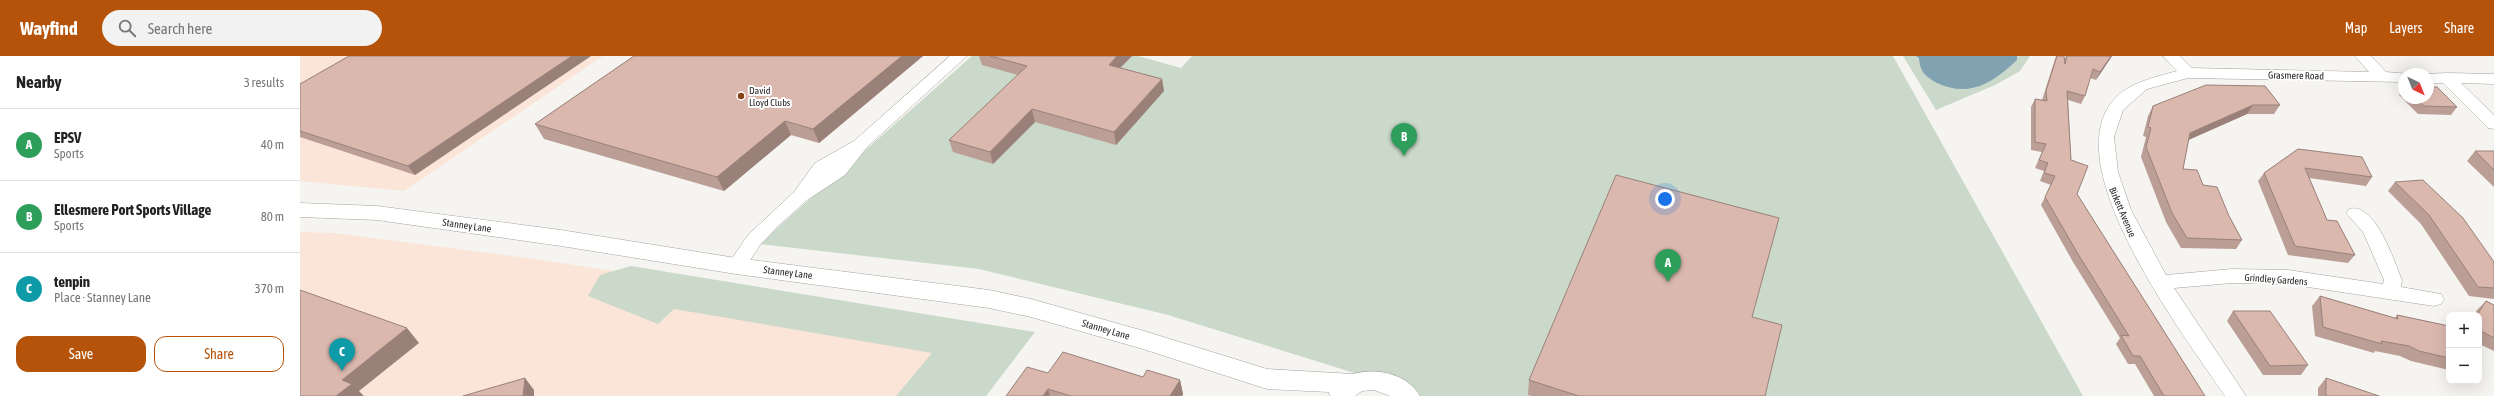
<!DOCTYPE html>
<html lang="en">
<head>
<meta charset="utf-8">
<style>
  :root { --surface:#fff; --page:#f2f2f2; --text:#222; --muted:#767676; --line:#e0e0e0; --accent:#b45309 }
  body { margin:0; font-family:"Asap Condensed",sans-serif; background:var(--page); color:var(--text) }
  .controls { position:absolute; right:12px; bottom:12px; display:grid; overflow:hidden; border-radius:8px; box-shadow:0 4px 16px #0002 }
  .controls button { width:36px; height:36px; display:grid; place-items:center; padding:0; border:0; border-bottom:1px solid var(--line); background:var(--surface); color:var(--text); font:20px sans-serif }
  .compass { position:absolute; left:2098px; top:12px; width:36px; height:36px; border-radius:50%; background:var(--surface); box-shadow:0 4px 16px #0002; rotate:137deg }
  .you { position:absolute; left:1365px; top:143px; width:14px; height:14px; margin:-10px; border:3px solid #fff; border-radius:50%; background:#1a73e8; box-shadow:0 0 0 6px #1a73e833 }
  .badge { display:grid; place-items:center; width:26px; height:26px; border-radius:50%; background:var(--accent); color:#fff; font-size:13px; font-weight:700 }
  .pin { position:absolute; translate:-50% -33px; filter:drop-shadow(0 1px 2px #0008) }
  .pin::after { content:''; position:absolute; top:21px; width:14px; height:12px; background:inherit; clip-path:polygon(0 0,100% 0,50% 100%) }
  .list { margin:0; padding:0; list-style:none }
  h2 { display:flex; justify-content:space-between; align-items:center; height:52px; margin:0; padding:0 16px; font-size:17px }
  h2 small { font-size:13px; font-weight:400; color:var(--muted) }
  .list li { display:grid; grid-template-columns:26px 1fr auto; gap:12px; align-items:center; box-sizing:border-box; height:72px; padding:0 16px; border-top:1px solid var(--line) }
  .list b { display:block; font-size:15px; white-space:nowrap }
  .list p { margin:0; font-size:13px; white-space:nowrap; color:var(--muted) }
  .list em { font-size:13px; font-style:normal; color:var(--muted) }
  .actions { display:flex; gap:8px; padding:12px 16px }
  .actions a { flex:1; padding:9px 0; border:1px solid var(--accent); border-radius:12px; text-align:center; font-size:14px; color:var(--accent) }
  .actions .main { background:var(--accent); color:#fff }
  .icon { flex:none; width:22px; height:22px; fill:none; stroke:currentColor; stroke-width:2; stroke-linecap:round; stroke-linejoin:round }
  .map { position:relative; flex:none; width:2194px; height:340px; overflow:hidden }
  header { display:flex; align-items:center; gap:24px; box-sizing:border-box; height:56px; padding:0 20px; background:var(--accent); color:#fff }
  header strong { font-size:19px }
  nav { display:flex; gap:22px; margin-inline-start:auto; font-size:14px }
  .search { width:280px; height:36px; background:var(--page); display:flex; align-items:center; gap:10px; box-sizing:border-box; padding:0 14px; border-radius:22px; color:var(--muted); font-size:15px }
  main { display:flex }
  aside { flex:1; background:var(--surface) }
  .map>svg:first-child { display:block }
</style>
</head>
<body>
<header>
<strong>Wayfind</strong>
<div class="search"><svg class="icon" aria-label="search" viewBox="0 0 24 24"><circle cx="10" cy="10" r="6"/><path d="M15 15l6 6"/></svg>Search here</div>
<nav><a>Map</a><a>Layers</a><a>Share</a></nav>
</header>
<main>
<aside>
<h2>Nearby<small>3 results</small></h2>
<ul class="list">
<li><span class="badge" style="background:#2e9e5b">A</span><div><b>EPSV</b><p>Sports</p></div><em>40 m</em></li>
<li><span class="badge" style="background:#2e9e5b">B</span><div><b>Ellesmere Port Sports Village</b><p>Sports</p></div><em>80 m</em></li>
<li><span class="badge" style="background:#0f9aa8">C</span><div><b>tenpin</b><p>Place · Stanney Lane</p></div><em>370 m</em></li>
</ul>
<div class="actions"><a class="main">Save</a><a>Share</a></div>
</aside>
<div class="map">
<svg width="2194" height="340" viewBox="0 0 2194 340">
  <rect width="100%" height="100%" fill="#f5f4f0"/>
  <g fill="#fbe5d8">
    <polygon points="0,0 303,0 104,135 0,125"/>
    <polygon points="0,176 34,177 242,204 371,224 687,286 642,340 0,340"/>
  </g>
  <g fill="#cad9ca">
    <polygon points="672,0 838,0 881,12 892,0 1593,0 1783,340 1120,340 1077,324 868,259 679,213 459,188"/>
    <polygon points="1603,0 1730,0 1720,15 1695,29 1636,54"/>
    <polygon points="331,210 735,276 686,340 596,340 632,297 374,253 358,268 288,240 300,219"/>
  </g>
  <path fill="#81a3b1" d="M1616,0H1717V4C1693,27 1669,42 1637,27C1625,20 1620,16 1619,2Z"/>
  <g fill="none" stroke-linecap="round" stroke-linejoin="round">
    <defs>
      <g id="street">
        <polygon points="650,0 667,0 568,90 545,119 507,144 477,171 460,189 443,215 436,217 429,215 427,210 448,179 494,136 515,107 554,85"/>
        <path d="M1863,0H1880L1892,12L2069,16L2055,0H2071L2086,16L2110,18H2104V26L1888,22L1847,33L1823,54L1814,81L1818,116L1831,154L1866,219L1932,213L1988,214L2083,228L2084,224L2063,176L2046,157L2049,153C2075,145 2094,205 2102,224L2101,231L2141,238L2144,243L2141,248L2134,250L1988,228L1932,227L1874,232L1946,340H1925C1885,281 1763,120 1809,50C1824,27 1853,22 1877,15Z"/>
        <polygon points="2147,17 2194,18 2194,28 2161,27 2194,59 2194,73 2188,72 2143,27 2128,27 2128,18 2125,18"/>
      </g>
      <path id="secondary" d="M0,147L77,150L261,174L436,202L689,234L731,243L844,275L967,313L1053,318C1076,311 1108,318 1120,340H1090L1074,334L1062,335L1055,340H1030L1029,336L967,333L843,293L731,261L689,252L436,218L261,190L77,164L0,161Z"/>
    </defs>
    <use href="#street" stroke="#a5a3a0" stroke-width="1"/>
    <use href="#secondary" stroke="#a5a3a0" stroke-width="1"/>
    <use href="#street" fill="#fff" fill-rule="evenodd"/>
    <use href="#secondary" fill="#fff" fill-rule="evenodd"/>
  </g>
  <g fill="#bb9e96">
    <polygon points="49,0 291,0 115,119 0,81 0,28"/>
    <polygon points="334,0 623,0 519,87 491,79 424,135 244,83 235,68"/>
    <polygon points="679,0 832,0 820,12 862,23 864,35 816,89 735,66 693,108 653,96 649,84 718,19 682,9"/>
    <polygon points="1756,0 1764,0 1764,5 1766,0 1812,0 1796,24 1790,22 1785,40 1781,48 1768,44 1771,104 1777,138 1905,340 1854,340 1835,308 1828,308 1816,288 1820,282 1773,206 1741,149 1751,129 1740,125 1744,115 1735,112 1742,96 1731,94 1731,51 1735,43 1742,44"/>
    <polygon points="1965,30 1980,49 1974,58 1947,58 1888,84 1883,113 1903,129 1929,160 1942,184 1936,193 1881,192 1866,166 1841,101 1846,81 1843,80 1848,60 1853,50"/>
    <polygon points="2104,32 2104,42 2128,42 2157,51 2151,59 2118,58 2099,39"/>
    <polygon points="1998,93 2072,121 2066,130 2009,122 2027,164 2055,199 2048,207 1988,199 1958,125 1964,117"/>
    <polygon points="2175,95 2194,95 2194,131 2167,105"/>
    <polygon points="2095,126 2194,206 2194,243 2169,240 2121,168 2088,135"/>
    <polygon points="2020,240 2095,262 2097,259 2149,270 2149,314 2111,305 2100,300 2075,295 2074,297 2015,280 2012,250"/>
    <polygon points="2186,245 2194,249 2194,295 2179,288 2179,259 2174,259 2177,254"/>
    <polygon points="1933,255 2008,309 2001,319 1963,319 1927,265"/>
    <polygon points="1452,261 1465,340 1232,340 1228,339 1229,324"/>
    <polygon points="748,317 843,321 880,324 883,338 882,340 706,340"/>
    <polygon points="2026,322 2079,340 2018,340 2018,332"/>
  </g>
  <g fill="#99817a">
    <polygon points="272,0 291,0 115,119 108,110"/>
    <polygon points="602,0 623,0 519,87 513,73"/>
    <polygon points="817,0 832,0 811,21 809,9"/>
    <polygon points="1811,0 1812,0 1796,24 1800,16"/>
    <polygon points="862,23 864,35 816,89 814,76"/>
    <polygon points="1953,49 1947,58 1884,86 1890,77"/>
    <polygon points="732,53 735,66 693,108 690,96"/>
    <polygon points="485,65 491,79 424,135 417,121"/>
    <polygon points="107,272 119,287 59,335 64,340 36,340 42,324"/>
    <polygon points="225,322 234,334 234,340 223,340"/>
    <polygon points="880,324 883,338 882,340 870,340"/>
    <polygon points="748,333 750,340 743,340"/>
  </g>
  <g fill="#dab8ae" stroke="#99817a">
    <polygon points="49,0 272,0 108,110 0,75 0,28"/>
    <polygon points="334,0 602,0 513,73 485,65 417,121 235,68"/>
    <polygon points="690,0 817,0 809,9 862,23 814,76 732,53 690,96 649,84 727,10"/>
    <polygon points="1757,0 1764,0 1765,8 1767,0 1811,0 1800,16 1793,13 1785,40 1767,35 1771,104 1788,110 1777,138 1905,340 1864,340 1840,300 1833,300 1821,279 1829,280 1778,198 1745,141 1755,120 1744,117 1748,107 1739,104 1746,88 1735,86 1735,43 1747,45 1746,35"/>
    <polygon points="1906,29 1965,30 1980,49 1953,49 1890,77 1883,113 1897,114 1903,129 1917,131 1929,160 1942,184 1887,182 1872,157 1846,91 1851,72 1848,71 1853,50"/>
    <polygon points="2128,31 2137,31 2157,51 2124,50 2116,42 2128,42"/>
    <polygon points="1998,93 2062,101 2072,121 2005,112 2027,164 2037,165 2055,199 1995,190 1964,117"/>
    <polygon points="2175,95 2194,95 2194,114"/>
    <polygon points="1316,119 1479,162 1452,261 1482,269 1465,340 1279,340 1229,324"/>
    <polygon points="2123,124 2163,162 2194,206 2194,232 2178,231 2129,159 2095,126"/>
    <polygon points="0,234 107,272 42,324 52,328 36,340 0,340"/>
    <polygon points="2020,240 2098,263 2097,259 2149,270 2149,302 2119,295 2109,290 2081,285 2082,288 2023,271"/>
    <polygon points="2186,245 2194,249 2194,282 2179,274 2179,259 2177,259"/>
    <polygon points="1933,255 1970,255 2008,309 1970,310"/>
    <polygon points="763,296 843,321 847,314 880,324 870,340 771,340 748,333 743,340 706,340 727,311 748,317"/>
    <polygon points="225,322 223,340 163,340"/>
    <polygon points="2026,322 2079,340 2026,340"/>
  </g>
  <circle fill="#88431a" stroke="#fff" stroke-width="1.5" cx="441" cy="40" r="4"/>
  <g text-anchor="middle" stroke-width="4" stroke-linejoin="round" paint-order="stroke">
    <g font-size="10" fill="#272625" stroke="#fff">
      <text transform="translate(1996 19) rotate(1)" y="4">Grasmere Road</text>
      <text transform="translate(1823 156) rotate(67)" y="4">Birkett Avenue</text>
      <text transform="translate(167 169) rotate(8)" y="4">Stanney Lane</text>
      <text transform="translate(488 216) rotate(7)" y="4">Stanney Lane</text>
      <text transform="translate(1976 223) rotate(4)" y="4">Grindley Gardens</text>
      <text transform="translate(806 273) rotate(16)" y="4">Stanney Lane</text>
    </g>
    <g font-size="10" fill="#272625" stroke="#fff" text-anchor="start">
      <text x="449" y="38">David<tspan x="449" dy="12">Lloyd Clubs</tspan></text>
    </g>
  </g>
</svg>
<div class="controls">
<button>+</button>
<button>−</button>
</div>
<svg class="compass" viewBox="-18 -18 36 36"><path d="M0-13l5 13h-10z" fill="#e53935"/><path d="M0 13l5-13h-10z" fill="#767676"/></svg>
<div class="you"></div>
<div class="pin badge" style="left:1368px;top:226px;background:#2e9e5b">A</div>
<div class="pin badge" style="left:1104px;top:100px;background:#2e9e5b">B</div>
<div class="pin badge" style="left:42px;top:315px;background:#0f9aa8">C</div>
</div>
</main>
</body>
</html>
